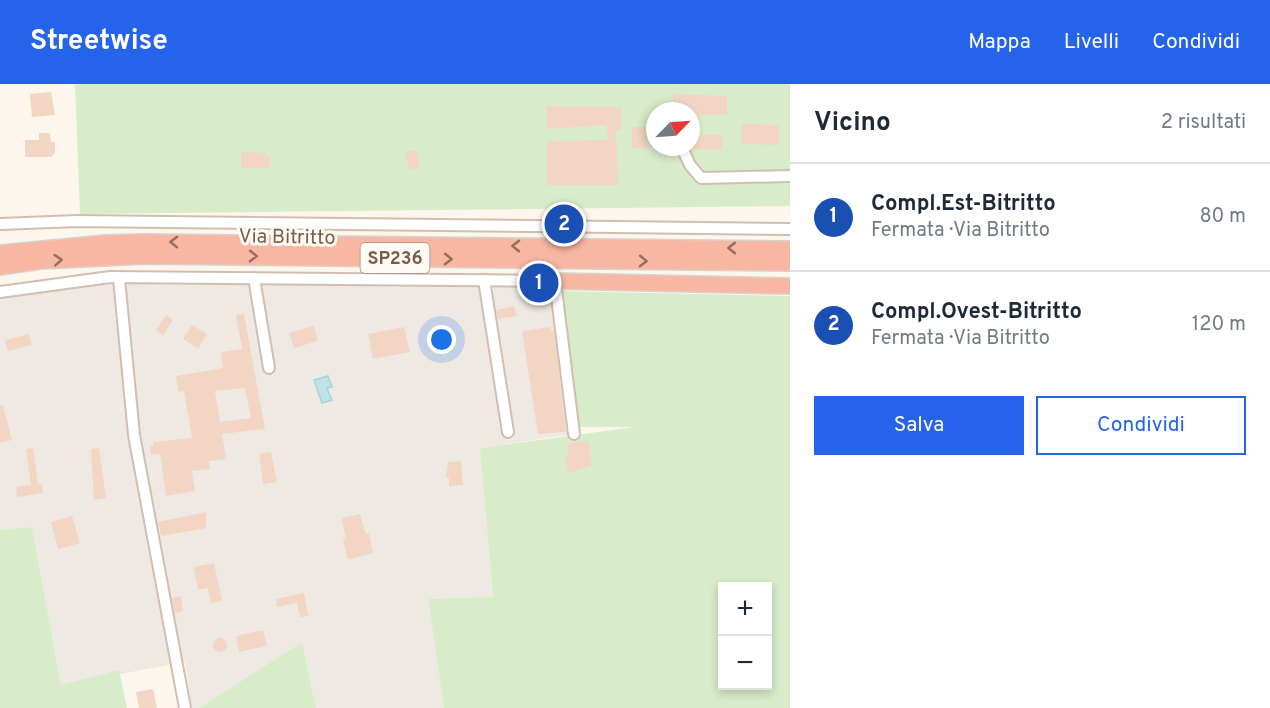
<!DOCTYPE html>
<html lang="it">
<head>
<meta charset="utf-8">
<style>
  :root { --surface:#fff; --page:#f6f6f7; --text:#1f2937; --muted:#747a83; --line:#e0e1e3; --accent:#2563eb }
  body { margin:0; font-family:Overpass,sans-serif; background:var(--page); color:var(--text) }
  .controls { position:absolute; right:18px; bottom:18px; display:grid; overflow:hidden; border-radius:0px; box-shadow:0 3px 9px #0003 }
  .controls button { width:54px; height:54px; display:grid; place-items:center; padding:0; border:0; border-bottom:2px solid var(--line); background:var(--surface); color:var(--text); font:30px sans-serif }
  .compass { position:absolute; left:646px; top:18px; width:54px; height:54px; border-radius:50%; background:var(--surface); box-shadow:0 3px 9px #0003; rotate:65deg }
  .you { position:absolute; left:442px; top:256px; width:21px; height:21px; margin:-15px; border:4px solid #fff; border-radius:50%; background:#1a73e8; box-shadow:0 0 0 9px #1a73e833 }
  .badge { display:grid; place-items:center; width:39px; height:39px; border-radius:50%; background:var(--accent); color:#fff; font-size:20px; font-weight:700 }
  .pin { position:absolute; translate:-50% -50%; border:3px solid #fff; box-shadow:0 2px 6px #0006 }
  .list { margin:0; padding:0; list-style:none }
  h2 { display:flex; justify-content:space-between; align-items:center; height:78px; margin:0; padding:0 24px; font-size:26px }
  h2 small { font-size:20px; font-weight:400; color:var(--muted) }
  .list li { display:grid; grid-template-columns:39px 1fr auto; gap:18px; align-items:center; box-sizing:border-box; height:108px; padding:0 24px; border-top:2px solid var(--line) }
  .list b { display:block; font-size:22px; white-space:nowrap }
  .list p { margin:0; font-size:20px; white-space:nowrap; color:var(--muted) }
  .list em { font-size:20px; font-style:normal; color:var(--muted) }
  .actions { display:flex; gap:12px; padding:18px 24px }
  .actions a { flex:1; padding:14px 0; border:2px solid var(--accent); border-radius:0px; text-align:center; font-size:21px; color:var(--accent) }
  .actions .main { background:var(--accent); color:#fff }
  .map { position:relative; flex:none; width:790px; height:624px; overflow:hidden }
  header { display:flex; align-items:center; gap:36px; box-sizing:border-box; height:84px; padding:0 30px; background:var(--accent); color:#fff }
  header strong { font-size:28px }
  nav { display:flex; gap:33px; margin-inline-start:auto; font-size:21px }
  main { display:flex }
  aside { flex:1; background:var(--surface) }
  .map>svg:first-child { display:block }
</style>
</head>
<body>
<header>
<strong>Streetwise</strong>
<nav><a>Mappa</a><a>Livelli</a><a>Condividi</a></nav>
</header>
<main>
<div class="map">
<svg width="790" height="624" viewBox="0 0 790 624">
  <rect width="100%" height="100%" fill="#fdf6ec"/>
  <polygon fill="#efe9e4" points="119,194 555,197 574,350 480,364 493,513 428,515 444,624 316,624 302,558 199,624 192,624 185,578 61,601 32,443 0,446 0,210"/>
  <g fill="#d8ecc9" fill-rule="evenodd">
    <path d="M75,0H790V122L80,130ZM655,27H691V63H655Z"/>
    <path d="M556,207L790,212V624H444L428,515L493,513L480,364L635,343H573ZM722,502H768V602H722Z"/>
    <polygon points="32,443 61,601 119,586 127,624 0,624 0,446"/>
    <polygon points="302,558 316,624 199,624"/>
  </g>
  <polygon fill="#bfe3e8" stroke="#a5d3da" stroke-width="1.5" points="328,292 332,303 327,304 332,316 322,319 314,296"/>
  <g fill="#f3d5c3" fill-rule="evenodd">
    <polygon points="51,8 55,31 32,33 30,10"/>
    <polygon points="673,10 727,12 727,31 699,31 699,37 691,37 691,26 673,26"/>
    <polygon points="547,22 621,23 621,45 616,46 618,101 547,101 547,57 609,56 606,41 547,45"/>
    <polygon points="742,40 779,41 779,61 742,60"/>
    <polygon points="632,43 648,43 647,65 632,64"/>
    <polygon points="39,49 50,49 51,58 55,58 55,69 51,73 25,73 25,56 39,56"/>
    <polygon points="705,51 722,51 722,66 691,65 691,53 705,53"/>
    <polygon points="416,66 420,83 409,86 405,68"/>
    <polygon points="241,68 265,69 265,72 270,72 270,84 241,84"/>
    <polygon points="514,222 517,232 498,235 496,226"/>
    <path d="M244,230L265,345L222,350L226,375L209,377L210,385L192,387L195,407L166,412L160,370L151,371L150,363L153,362V358L192,354L184,307L178,308L176,292L223,284L221,268L242,265L236,231ZM245,304L251,334L220,338L215,307Z"/>
    <polygon points="166,231 173,236 163,251 156,246"/>
    <polygon points="192,241 207,250 198,265 183,255"/>
    <polygon points="314,242 318,257 294,264 289,249"/>
    <polygon points="404,243 410,268 373,275 368,250"/>
    <polygon points="550,243 551,247 554,247 566,348 538,350 522,247"/>
    <polygon points="29,250 32,261 8,267 5,256"/>
    <polygon points="3,321 12,356 0,359 0,322"/>
    <polygon points="588,357 592,381 568,389 565,373 568,373 567,360"/>
    <polygon points="33,364 38,400 42,400 43,409 17,413 16,403 31,401 26,365"/>
    <polygon points="99,364 106,414 94,416 91,365"/>
    <polygon points="271,368 277,398 263,400 259,370"/>
    <polygon points="461,377 463,401 449,402 449,394 446,394 448,378"/>
    <polygon points="206,428 206,444 161,452 158,438"/>
    <polygon points="360,430 366,450 369,450 373,469 350,475 347,474 343,455 346,455 342,436 343,434"/>
    <polygon points="72,432 80,459 58,465 51,438"/>
    <polygon points="214,479 222,517 211,519 208,504 198,506 194,483"/>
    <polygon points="304,509 308,532 300,533 297,519 277,523 276,515"/>
    <polygon points="181,512 183,527 175,529 172,514"/>
    <polygon points="263,546 267,562 239,568 236,552"/>
    <circle cx="220" cy="561" r="7"/>
    <polygon points="153,605 157,624 139,624 136,608"/>
  </g>
  <g fill="none" stroke-linecap="round" stroke-linejoin="round">
    <defs>
      <g id="minor">
        <polyline points="684,68 690,81 701,94 790,92"/>
        <polyline points="0,140 77,137 790,145"/>
        <polyline points="119,194 134,351 185,624"/>
        <polyline points="254,194 269,284"/>
        <polyline points="484,196 508,348"/>
        <polyline points="0,208 110,193 555,197 574,350"/>
      </g>
      <g id="highway">
        <polyline points="0,169 106,159 144,158 790,165"/>
        <polyline points="0,183 40,177 146,172 790,179"/>
        <polyline points="555,197 790,202"/>
      </g>
    </defs>
    <use href="#minor" stroke="#d1beb0" stroke-width="14"/>
    <use href="#highway" stroke="#dad1cd" stroke-width="18"/>
    <use href="#minor" stroke="#fff" stroke-width="10"/>
    <use href="#highway" stroke="#f7b7a3" stroke-width="15"/>
  </g>
  <defs><path id="oneway-chevron" d="M-2-3.5L2.5 0L-2 3.5" fill="none" stroke-width="1.6" stroke-linecap="round" stroke-linejoin="round" transform="scale(1.5)"/></defs>
  <g stroke="#936e5e">
    <use href="#oneway-chevron" transform="translate(174 158) rotate(-179)"/>
    <use href="#oneway-chevron" transform="translate(516 162) rotate(-179)"/>
    <use href="#oneway-chevron" transform="translate(732 164) rotate(-180)"/>
    <use href="#oneway-chevron" transform="translate(253 172) rotate(1)"/>
    <use href="#oneway-chevron" transform="translate(448 175) rotate(1)"/>
    <use href="#oneway-chevron" transform="translate(58 176) rotate(-4)"/>
    <use href="#oneway-chevron" transform="translate(643 177) rotate(1)"/>
  </g>
  <g text-anchor="middle" stroke-width="6" stroke-linejoin="round" paint-order="stroke">
    <rect fill="#fffaf3" stroke="#a28b7f" stroke-width="1.5" x="360.5" y="159" width="69" height="30" rx="4.5"/>
    <g font-size="18" font-weight="bold" fill="#7a5c4d">
      <text x="395" y="180">SP236</text>
    </g>
    <g font-size="20" fill="#7a5c4d" stroke="#fffaf3">
      <text transform="translate(287 152) rotate(1)" y="7">Via Bitritto</text>
    </g>
  </g>
</svg>
<div class="controls">
<button>+</button>
<button>−</button>
</div>
<svg class="compass" viewBox="-18 -18 36 36"><path d="M0-13l5 13h-10z" fill="#e53935"/><path d="M0 13l5-13h-10z" fill="#747a83"/></svg>
<div class="you"></div>
<div class="pin badge" style="left:539px;top:199px;background:#1a4fb4">1</div>
<div class="pin badge" style="left:564px;top:140px;background:#1a4fb4">2</div>
</div>
<aside>
<h2>Vicino<small>2 risultati</small></h2>
<ul class="list">
<li><span class="badge" style="background:#1a4fb4">1</span><div><b>Compl.Est-Bitritto</b><p>Fermata · Via Bitritto</p></div><em>80 m</em></li>
<li><span class="badge" style="background:#1a4fb4">2</span><div><b>Compl.Ovest-Bitritto</b><p>Fermata · Via Bitritto</p></div><em>120 m</em></li>
</ul>
<div class="actions"><a class="main">Salva</a><a>Condividi</a></div>
</aside>
</main>
</body>
</html>
